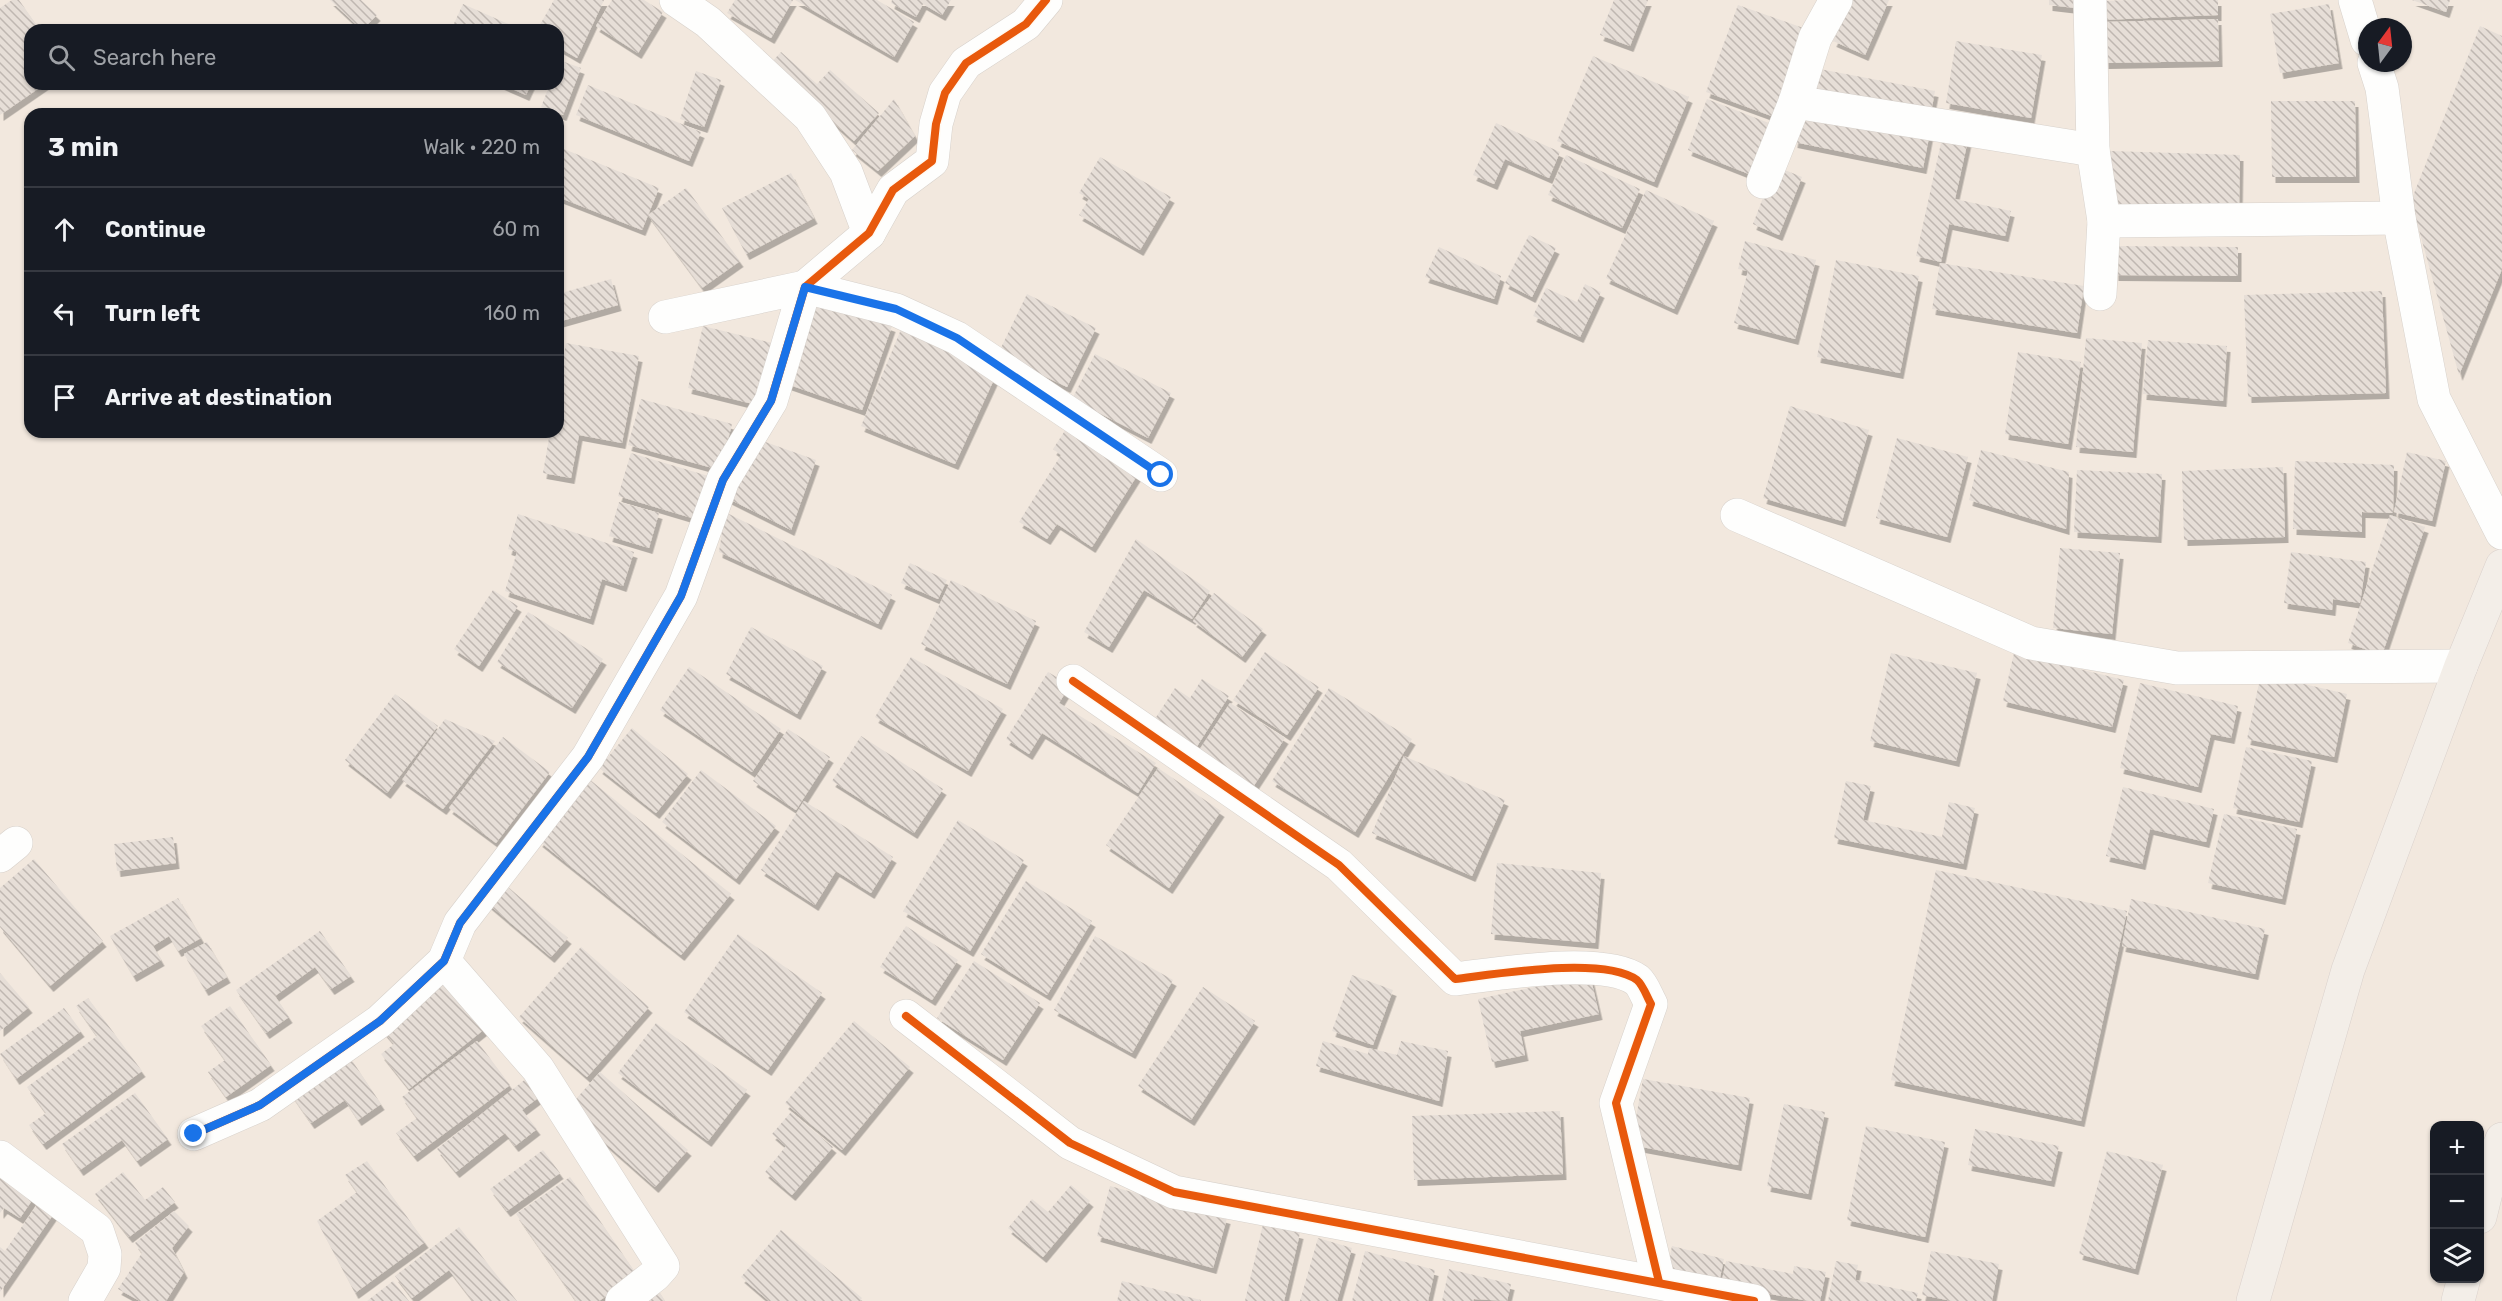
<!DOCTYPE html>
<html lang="en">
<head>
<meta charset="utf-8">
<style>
  :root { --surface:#171b24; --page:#20242c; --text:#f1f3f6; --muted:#9ea1a6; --line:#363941 }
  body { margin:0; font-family:Rubik,sans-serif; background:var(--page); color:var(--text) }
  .controls { position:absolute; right:18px; bottom:18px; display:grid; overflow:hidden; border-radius:12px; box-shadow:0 2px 4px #0004 }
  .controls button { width:54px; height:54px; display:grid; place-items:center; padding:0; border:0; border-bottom:2px solid var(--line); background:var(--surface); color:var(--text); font:30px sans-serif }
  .compass { position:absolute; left:2358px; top:18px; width:54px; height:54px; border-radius:50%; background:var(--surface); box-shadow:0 2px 4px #0004; rotate:15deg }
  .stop { position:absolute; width:18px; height:18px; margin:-14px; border:4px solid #1a73e8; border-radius:50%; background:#fff }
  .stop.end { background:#1a73e8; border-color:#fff; box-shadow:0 2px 6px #0008 }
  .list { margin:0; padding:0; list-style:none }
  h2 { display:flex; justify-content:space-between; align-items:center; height:78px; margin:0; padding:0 24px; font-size:26px }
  h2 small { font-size:20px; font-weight:400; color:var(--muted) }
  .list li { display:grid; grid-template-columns:39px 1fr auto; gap:18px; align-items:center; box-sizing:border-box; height:84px; padding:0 24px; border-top:2px solid var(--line) }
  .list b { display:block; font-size:22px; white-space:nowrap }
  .list em { font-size:20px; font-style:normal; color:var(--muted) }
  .icon { flex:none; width:33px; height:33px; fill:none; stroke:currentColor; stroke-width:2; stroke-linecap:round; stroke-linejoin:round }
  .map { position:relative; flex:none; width:2502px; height:1301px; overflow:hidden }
  .search { position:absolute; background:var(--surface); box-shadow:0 2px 4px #0004; left:24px; top:24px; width:540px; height:66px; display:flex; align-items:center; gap:15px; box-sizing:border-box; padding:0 21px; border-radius:18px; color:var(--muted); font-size:22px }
  .panel { position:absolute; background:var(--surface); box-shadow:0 2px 4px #0004; left:24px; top:108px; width:540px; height:330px; border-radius:18px }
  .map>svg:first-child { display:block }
</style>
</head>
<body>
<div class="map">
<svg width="2502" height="1301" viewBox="0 0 2502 1301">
  <defs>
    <pattern id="building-back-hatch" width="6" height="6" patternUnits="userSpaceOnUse" patternTransform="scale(1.5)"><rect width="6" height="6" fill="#e6ded7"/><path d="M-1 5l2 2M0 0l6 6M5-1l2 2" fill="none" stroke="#bfb7b1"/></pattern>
    <filter id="shadow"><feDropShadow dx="3.5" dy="6" stdDeviation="0" flood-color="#0004"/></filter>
  </defs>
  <rect width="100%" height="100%" fill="#f9f5f0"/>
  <path fill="#f2e8de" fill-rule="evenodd" d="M0,0H2502V1301H0ZM2367,27H2403V63H2367ZM30,30H558V84H30ZM30,114H558V432H30ZM2434,1126H2480V1278H2434Z"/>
  <g fill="url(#building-back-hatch)" filter="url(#shadow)">
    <polygon points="12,0 19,0 40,30 30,30 30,84 45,84 0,115 0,8"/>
    <polygon points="330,0 361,0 377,15 362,30"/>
    <polygon points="554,0 604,0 577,58 558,47 558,30 537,30"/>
    <polygon points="612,0 644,0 663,12 638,53 596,26"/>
    <polygon points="735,0 793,0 771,38 727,13"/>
    <polygon points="795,0 877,0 914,22 894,57"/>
    <polygon points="892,0 951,0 942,15 923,4 916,17 891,3"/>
    <polygon points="1614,0 1648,0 1630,46 1600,35"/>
    <polygon points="1851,0 1889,0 1865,55 1833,41"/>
    <polygon points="2049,0 2075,0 2075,8 2049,5"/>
    <polygon points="2131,0 2218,0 2218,15 2102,20 2101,1"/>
    <polygon points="2412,0 2450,0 2446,12"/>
    <polygon points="463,4 522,30 451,30"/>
    <polygon points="2329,4 2339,63 2280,73 2270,14"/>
    <polygon points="1738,5 1809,30 1777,118 1706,92"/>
    <polygon points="2218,19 2219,61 2105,63 2104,22"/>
    <polygon points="2480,26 2502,36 2502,269 2459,375 2411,201"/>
    <polygon points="1956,41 2042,55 2031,118 1946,103"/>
    <polygon points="781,52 817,84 830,70 879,113 854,141 769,65"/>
    <polygon points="1593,56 1689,97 1654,182 1557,141"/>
    <polygon points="559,60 581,68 563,115 541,107 550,84 558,84"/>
    <polygon points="1809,67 1935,91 1929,123 1803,99"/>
    <polygon points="696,71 721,80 704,127 680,119"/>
    <polygon points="501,84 531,84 526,95"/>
    <polygon points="588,85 701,132 689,161 576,115"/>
    <polygon points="894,99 915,136 878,171 852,150"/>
    <polygon points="1707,99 1774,125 1754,176 1688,150"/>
    <polygon points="2271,101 2355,101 2356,177 2272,177"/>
    <polygon points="1800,107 1930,132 1923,168 1794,142"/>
    <polygon points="1496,123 1560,152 1549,178 1505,159 1494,184 1473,175"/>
    <polygon points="1943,134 1968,140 1955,199 2011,211 2005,236 1949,224 1941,262 1916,256"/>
    <polygon points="559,147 659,188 642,230 558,197"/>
    <polygon points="2110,151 2240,155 2239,210 2108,205"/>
    <polygon points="1566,155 1640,189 1622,228 1548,195"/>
    <polygon points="1100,157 1171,197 1140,250 1079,215 1089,199 1079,193"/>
    <polygon points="1775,166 1802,177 1779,235 1753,224"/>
    <polygon points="791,173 814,218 746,254 722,208"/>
    <polygon points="686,188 740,261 702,288 648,215"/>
    <polygon points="1646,190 1714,221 1674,309 1606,278"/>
    <polygon points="1529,235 1556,248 1532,297 1505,283"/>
    <polygon points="1745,241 1816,260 1795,339 1734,323 1748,271 1738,269"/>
    <polygon points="2114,246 2238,247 2238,276 2115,275"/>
    <polygon points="1439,247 1501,276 1494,299 1425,277"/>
    <polygon points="1836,260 1919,276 1900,373 1817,357"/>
    <polygon points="1940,263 2084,286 2077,333 1932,309"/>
    <polygon points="611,279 618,305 558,322 558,294"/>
    <polygon points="1585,284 1601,292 1580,337 1533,316 1546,288 1577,302"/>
    <polygon points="2382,291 2386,393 2248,397 2244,295"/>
    <polygon points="1027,294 1096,328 1067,387 998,354"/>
    <polygon points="813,298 892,326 862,410 784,383"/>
    <polygon points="703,326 776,344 761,406 688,388"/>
    <polygon points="902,327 997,373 955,464 861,426"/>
    <polygon points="2086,338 2142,343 2133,452 2076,447"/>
    <polygon points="2148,340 2227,346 2223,401 2143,394"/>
    <polygon points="566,343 639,356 622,443 579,435 571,478 543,473 550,432 558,432 558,389"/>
    <polygon points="2018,352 2081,362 2068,444 2005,434"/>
    <polygon points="1095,354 1171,393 1148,438 1072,399"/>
    <polygon points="641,399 732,424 720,470 628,445"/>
    <polygon points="1790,406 1869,430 1842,521 1763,498"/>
    <polygon points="1066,429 1138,474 1092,547 1057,524 1047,539 1019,522 1061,455 1053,449"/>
    <polygon points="754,438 816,460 791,530 723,496"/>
    <polygon points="1897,438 1968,457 1947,537 1876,518"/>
    <polygon points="1981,450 2069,472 2066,529 1969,500"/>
    <polygon points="2407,452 2446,461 2432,521 2394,512"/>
    <polygon points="631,453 715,478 702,521 618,496"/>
    <polygon points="2295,461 2394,465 2393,513 2362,512 2362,532 2293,529"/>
    <polygon points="2283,467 2285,537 2184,540 2182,471"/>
    <polygon points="2077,470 2162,474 2158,537 2074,532"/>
    <polygon points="619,502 659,513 649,548 609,536"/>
    <polygon points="725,512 892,595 878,624 719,552"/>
    <polygon points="518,514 634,552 623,586 602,579 590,619 505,591 517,552 508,549"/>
    <polygon points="2390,515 2425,527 2382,655 2348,643"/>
    <polygon points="1136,539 1210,591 1192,619 1144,590 1109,647 1084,632"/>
    <polygon points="2060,548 2120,553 2112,634 2053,628"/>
    <polygon points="2291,552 2366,562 2360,603 2333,599 2332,610 2284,603"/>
    <polygon points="910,563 947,580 938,599 901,583"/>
    <polygon points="951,580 1036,621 1007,684 921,644"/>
    <polygon points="493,590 518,606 479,666 454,649"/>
    <polygon points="1214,593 1263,629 1242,657 1193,621"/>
    <polygon points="528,612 603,659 572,708 497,662"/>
    <polygon points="751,627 823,666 797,714 726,674"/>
    <polygon points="1265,652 1319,687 1287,735 1233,700"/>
    <polygon points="1891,653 1977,673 1956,761 1870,741"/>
    <polygon points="2014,653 2124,680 2112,727 2003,701"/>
    <polygon points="911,657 1003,709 968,771 875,717"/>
    <polygon points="689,667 781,729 752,772 660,710"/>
    <polygon points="1048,672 1070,685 1059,703 1156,763 1138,793 1042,733 1029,754 1006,739"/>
    <polygon points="2261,674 2347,694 2334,757 2247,739"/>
    <polygon points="1202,679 1229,696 1194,751 1151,725 1175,688 1190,698"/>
    <polygon points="2140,683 2238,706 2231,738 2211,734 2198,787 2120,768"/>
    <polygon points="1329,688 1412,739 1355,832 1272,781"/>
    <polygon points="395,694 438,726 387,793 345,760"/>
    <polygon points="1230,703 1285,738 1251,790 1196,755"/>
    <polygon points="445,719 495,741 443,809 402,780"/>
    <polygon points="632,728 688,774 656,813 599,768"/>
    <polygon points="788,729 830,757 796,810 753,781"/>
    <polygon points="861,736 943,789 914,833 832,781"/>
    <polygon points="503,737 550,772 496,843 449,808"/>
    <polygon points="2246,747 2312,761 2299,822 2233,808"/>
    <polygon points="1404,756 1505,800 1472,876 1372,833"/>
    <polygon points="1158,768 1221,811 1169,888 1106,845"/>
    <polygon points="701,770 776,826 736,879 662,822"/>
    <polygon points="589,779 731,894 681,955 539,841"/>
    <polygon points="1846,781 1871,786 1863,820 1942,837 1949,802 1975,808 1963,864 1834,838"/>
    <polygon points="2123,787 2214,809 2206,842 2150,829 2142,864 2106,856"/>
    <polygon points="804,801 893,857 871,893 836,871 815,905 761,870"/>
    <polygon points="2224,814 2297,829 2282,899 2208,883"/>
    <polygon points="958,820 1024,860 970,951 903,911"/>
    <polygon points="173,837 176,863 117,871 114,844"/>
    <polygon points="34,859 103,941 50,986 0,927 0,888"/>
    <polygon points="1497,863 1601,873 1595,943 1491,934"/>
    <polygon points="1936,870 2127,911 2081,1121 1891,1080"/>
    <polygon points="1026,881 1092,921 1047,995 981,954"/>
    <polygon points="502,882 568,938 551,957 486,902"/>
    <polygon points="178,898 201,938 178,951 169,936 153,946 161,960 133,976 110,936"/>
    <polygon points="2131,899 2265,929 2255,974 2122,946"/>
    <polygon points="906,926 958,960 932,1000 880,967"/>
    <polygon points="320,931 351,976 331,989 315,967 275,996 289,1017 266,1033 236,990"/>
    <polygon points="738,934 822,993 768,1070 684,1012"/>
    <polygon points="1095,936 1173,980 1132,1053 1054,1010"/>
    <polygon points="207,942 227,977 205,990 184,954"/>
    <polygon points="581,947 649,1007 587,1077 519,1017"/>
    <polygon points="974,961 1040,1003 1003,1060 937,1018"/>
    <polygon points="448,970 491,1024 409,1089 381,1054 394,1044 379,1026"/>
    <polygon points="0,973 29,1007 0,1031"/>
    <polygon points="1352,975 1393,990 1373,1045 1332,1031"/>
    <polygon points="1590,975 1599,1014 1520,1031 1525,1055 1492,1062 1478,999"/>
    <polygon points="1203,987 1255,1021 1191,1120 1138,1086"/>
    <polygon points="88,998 142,1071 43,1144 29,1125 46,1113 27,1087 97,1036 76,1006"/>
    <polygon points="230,1006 271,1065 226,1097 208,1072 225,1060 201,1026"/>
    <polygon points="64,1008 81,1031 16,1079 0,1054"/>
    <polygon points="854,1021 910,1067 842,1150 785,1103"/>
    <polygon points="656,1023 747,1090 708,1141 618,1073"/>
    <polygon points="477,1041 510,1085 414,1156 396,1133 417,1118 402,1097"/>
    <polygon points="1323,1041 1368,1054 1369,1048 1397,1055 1401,1041 1448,1051 1439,1101 1316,1066"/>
    <polygon points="349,1056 381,1104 358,1120 345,1100 311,1123 291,1094"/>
    <polygon points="600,1072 688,1150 655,1187 567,1109"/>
    <polygon points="527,1078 542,1095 522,1110 537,1129 515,1146 505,1133 456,1172 437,1149"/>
    <polygon points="1643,1079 1750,1098 1738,1165 1631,1145"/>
    <polygon points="135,1093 168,1139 137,1161 122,1140 80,1170 62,1144"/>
    <polygon points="1784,1104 1825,1112 1808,1194 1767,1186"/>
    <polygon points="1560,1111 1563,1174 1414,1180 1412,1116"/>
    <polygon points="791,1112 833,1147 792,1195 765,1172 786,1146 772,1134"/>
    <polygon points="1866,1126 1945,1142 1925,1237 1847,1220"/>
    <polygon points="1975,1129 2059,1146 2051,1181 1968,1165"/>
    <polygon points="543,1150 560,1173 507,1211 490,1189"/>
    <polygon points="2107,1151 2163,1165 2135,1269 2079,1254"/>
    <polygon points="367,1161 425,1242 355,1293 317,1221 357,1192 345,1175"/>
    <polygon points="0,1169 37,1193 20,1218 4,1208 0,1213"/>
    <polygon points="123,1172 145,1200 163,1187 175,1202 129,1237 95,1194"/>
    <polygon points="570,1177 637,1275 599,1301 576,1301 516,1214"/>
    <polygon points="1071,1185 1090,1201 1043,1257 1008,1228 1032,1199 1048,1212"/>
    <polygon points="1110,1186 1227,1218 1213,1268 1097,1236"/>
    <polygon points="41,1199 57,1209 0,1292 0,1247 5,1251"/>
    <polygon points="174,1211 189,1226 172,1248 184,1272 166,1301 140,1301 118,1289 142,1253 135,1243"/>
    <polygon points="1263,1224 1300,1233 1284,1301 1245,1301"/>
    <polygon points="459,1227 517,1301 473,1301 449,1270 412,1298 395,1276"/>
    <polygon points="781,1230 862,1298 860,1301 769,1301 741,1277"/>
    <polygon points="1318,1238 1352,1248 1337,1301 1300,1301"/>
    <polygon points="1672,1246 1724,1259 1718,1287 1666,1275"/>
    <polygon points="1365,1251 1435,1270 1428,1301 1352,1301"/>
    <polygon points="1931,1251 1999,1264 1992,1301 1952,1301 1922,1295"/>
    <polygon points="1726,1261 1793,1274 1794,1266 1826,1272 1820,1301 1809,1301 1721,1285"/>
    <polygon points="1836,1261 1858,1265 1855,1280 1918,1293 1916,1301 1828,1301"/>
    <polygon points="1449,1269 1511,1284 1507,1301 1474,1299 1473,1301 1442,1301"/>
    <polygon points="393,1281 409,1301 367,1301"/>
    <polygon points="1122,1281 1201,1300 1201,1301 1117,1301"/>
    <polygon points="656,1287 665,1301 634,1301"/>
  </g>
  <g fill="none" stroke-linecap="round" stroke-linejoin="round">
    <defs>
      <g id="minor">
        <polyline points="676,0 708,22 810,117 846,172 869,233"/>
        <polyline points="2090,0 2093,150 2104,221 2100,294"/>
        <polyline points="2355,0 2367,40"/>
        <polyline points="2374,63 2382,88 2399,218 2434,399 2502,533"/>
        <polyline points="1795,102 2093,150"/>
        <polyline points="1763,182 1795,102 1815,38 1836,0"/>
        <polyline points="2104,221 2399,218"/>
        <polyline points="665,317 805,287 896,310 957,338 1161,475"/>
        <polyline points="1737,515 2031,643 2177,668 2461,666"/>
        <path d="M1073,681L1339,865L1455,979C1497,974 1603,956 1637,980C1643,985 1647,997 1651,1004L1616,1103L1659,1282"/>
        <polyline points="0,856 16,843"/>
        <polyline points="444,961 538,1069 663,1266 655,1275 622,1301"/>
        <polyline points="906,1016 1070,1143 1174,1192 1754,1301"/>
        <polyline points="194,1134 260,1105 380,1021 444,961 460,923 588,757 681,596 723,480 771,401 805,287 869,233 893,190 932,161 936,124 945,93 966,63 1026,24 1046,0"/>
        <polyline points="0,1157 97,1230 105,1254 104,1268 85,1301"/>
      </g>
      <g id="primary">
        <polyline points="2480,1217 2494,1160 2502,1139"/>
        <polyline points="2253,1301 2348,970 2461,666 2502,566"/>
        <polyline points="2458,1301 2464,1278"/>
      </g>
    </defs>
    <use href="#minor" stroke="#d7d1cb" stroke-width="34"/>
    <use href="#primary" stroke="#dad1cc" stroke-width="34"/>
    <use href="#minor" stroke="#fefefd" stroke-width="33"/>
    <use href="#primary" stroke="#f3eee8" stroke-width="33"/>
    <defs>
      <g id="cycleway">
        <path d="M1073,681L1339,865L1455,979C1497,974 1603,956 1637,980C1643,985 1647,997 1651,1004L1616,1103L1659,1282"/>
        <polyline points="906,1016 1070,1143 1174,1192 1754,1301"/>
        <polyline points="194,1134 260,1105 380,1021 444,961 460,923 588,757 681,596 723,480 771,401 805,287 869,233 893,190 932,161 936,124 945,93 966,63 1026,24 1046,0"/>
      </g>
    </defs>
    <use href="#cycleway" stroke="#fffaf3" stroke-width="11"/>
    <use href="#cycleway" stroke="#e8590c" stroke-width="8"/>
  </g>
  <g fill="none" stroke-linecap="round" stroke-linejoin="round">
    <polyline stroke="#1a73e8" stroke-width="8" points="194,1134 260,1105 380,1021 444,961 460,923 588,757 681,596 723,480 771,401 805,287 896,309 957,338 1161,475"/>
  </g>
</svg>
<div class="controls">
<button>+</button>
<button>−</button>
<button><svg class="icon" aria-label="layers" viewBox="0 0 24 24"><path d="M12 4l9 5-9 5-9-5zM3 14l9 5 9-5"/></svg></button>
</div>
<svg class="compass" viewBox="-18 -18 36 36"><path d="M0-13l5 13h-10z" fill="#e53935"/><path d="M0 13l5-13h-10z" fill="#9ea1a6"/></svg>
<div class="stop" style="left:1161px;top:475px"></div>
<div class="stop end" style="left:194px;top:1134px"></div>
<div class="search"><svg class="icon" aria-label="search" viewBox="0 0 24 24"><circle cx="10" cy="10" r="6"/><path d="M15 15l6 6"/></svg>Search here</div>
<section class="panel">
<h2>3 min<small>Walk · 220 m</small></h2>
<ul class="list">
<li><svg class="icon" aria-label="ahead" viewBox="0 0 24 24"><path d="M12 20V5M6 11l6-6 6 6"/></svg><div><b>Continue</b></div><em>60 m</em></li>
<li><svg class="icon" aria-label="left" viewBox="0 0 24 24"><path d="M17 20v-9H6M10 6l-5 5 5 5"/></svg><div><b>Turn left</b></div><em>160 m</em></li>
<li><svg class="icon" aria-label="arrive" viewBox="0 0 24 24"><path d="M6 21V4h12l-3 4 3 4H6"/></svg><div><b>Arrive at destination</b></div></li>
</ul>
</section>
</div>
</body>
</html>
